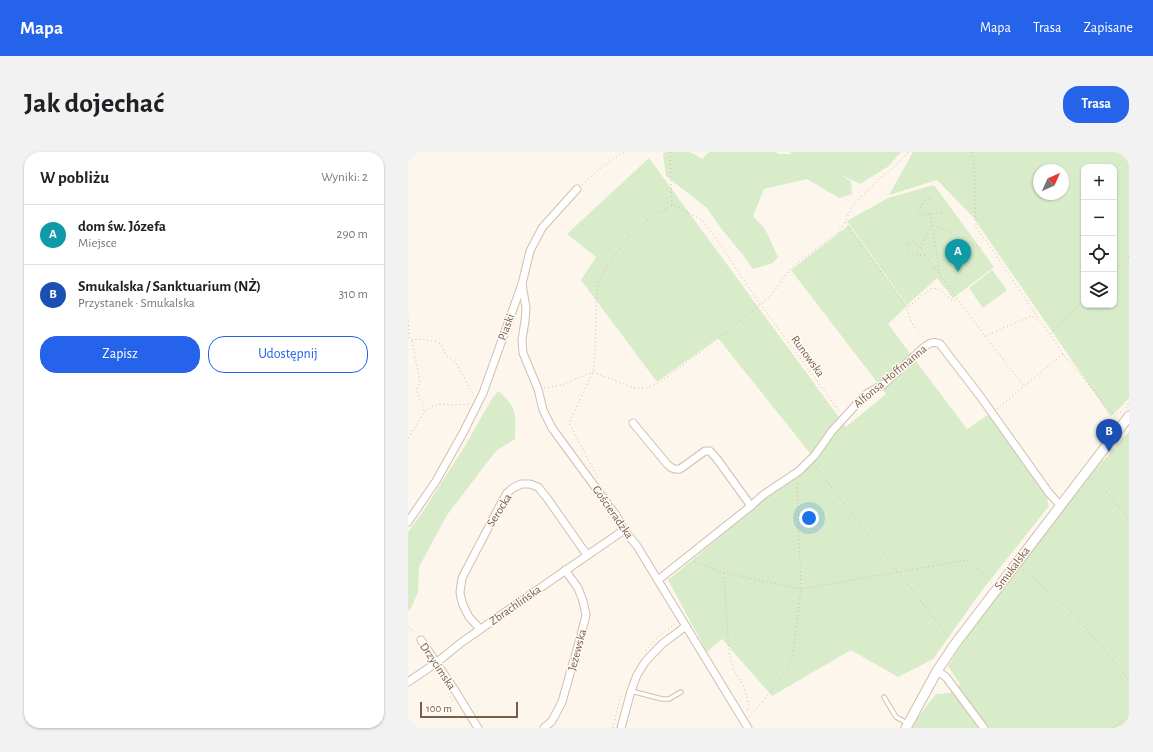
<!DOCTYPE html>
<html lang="pl">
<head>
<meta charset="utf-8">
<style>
  :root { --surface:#fff; --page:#f2f2f2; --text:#202124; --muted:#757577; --line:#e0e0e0; --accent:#2563eb }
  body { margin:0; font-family:"Alegreya Sans",sans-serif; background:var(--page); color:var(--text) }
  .controls { position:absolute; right:12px; top:12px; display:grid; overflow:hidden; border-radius:8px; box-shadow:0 1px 3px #0004 }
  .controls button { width:36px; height:36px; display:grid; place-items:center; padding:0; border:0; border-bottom:1px solid var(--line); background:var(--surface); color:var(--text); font:20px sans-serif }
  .compass { position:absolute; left:625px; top:12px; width:36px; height:36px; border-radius:50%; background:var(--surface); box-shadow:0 1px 3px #0004; rotate:45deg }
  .scale { position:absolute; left:12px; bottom:10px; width:98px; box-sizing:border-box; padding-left:4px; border:2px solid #7a5c4d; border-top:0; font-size:11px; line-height:14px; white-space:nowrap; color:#7a5c4d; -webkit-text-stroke:3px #fffaf3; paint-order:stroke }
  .you { position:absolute; left:401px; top:366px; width:14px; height:14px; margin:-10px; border:3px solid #fff; border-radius:50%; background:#1a73e8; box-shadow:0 0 0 6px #1a73e833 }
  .badge { display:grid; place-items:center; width:26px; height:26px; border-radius:50%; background:var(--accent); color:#fff; font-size:13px; font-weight:700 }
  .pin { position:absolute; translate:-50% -33px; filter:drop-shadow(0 1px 2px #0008) }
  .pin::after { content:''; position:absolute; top:21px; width:14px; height:12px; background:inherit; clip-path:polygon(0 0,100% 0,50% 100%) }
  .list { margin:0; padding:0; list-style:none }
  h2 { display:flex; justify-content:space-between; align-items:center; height:52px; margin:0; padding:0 16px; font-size:17px }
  h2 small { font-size:13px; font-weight:400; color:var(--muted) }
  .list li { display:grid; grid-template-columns:26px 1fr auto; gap:12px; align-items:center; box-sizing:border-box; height:60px; padding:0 16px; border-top:1px solid var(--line) }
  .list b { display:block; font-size:15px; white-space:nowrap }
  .list p { margin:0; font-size:13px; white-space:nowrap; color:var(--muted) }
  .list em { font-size:13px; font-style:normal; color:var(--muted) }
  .actions { display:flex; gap:8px; padding:12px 16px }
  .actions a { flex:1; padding:9px 0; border:1px solid var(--accent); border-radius:16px; text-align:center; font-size:14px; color:var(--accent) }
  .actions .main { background:var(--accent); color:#fff }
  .icon { flex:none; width:22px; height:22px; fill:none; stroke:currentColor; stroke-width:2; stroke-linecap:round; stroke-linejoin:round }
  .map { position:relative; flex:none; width:721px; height:576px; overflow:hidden; border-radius:16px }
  header { display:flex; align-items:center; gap:24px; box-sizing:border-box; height:56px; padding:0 20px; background:var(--accent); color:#fff }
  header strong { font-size:19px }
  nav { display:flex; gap:22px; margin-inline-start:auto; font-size:14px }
  .intro { display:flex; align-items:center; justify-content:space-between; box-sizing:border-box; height:96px; padding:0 24px }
  h1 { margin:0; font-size:28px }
  .button { padding:10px 18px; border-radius:16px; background:var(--accent); color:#fff; font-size:14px; font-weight:700 }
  main { display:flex; gap:24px; padding:0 24px }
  aside { flex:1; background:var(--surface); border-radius:16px; box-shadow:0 1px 3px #0004 }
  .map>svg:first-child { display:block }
</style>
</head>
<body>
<header>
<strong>Mapa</strong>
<nav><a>Mapa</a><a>Trasa</a><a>Zapisane</a></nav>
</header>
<div class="intro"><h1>Jak dojechać</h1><a class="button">Trasa</a></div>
<main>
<aside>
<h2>W pobliżu<small>Wyniki: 2</small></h2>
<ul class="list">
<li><span class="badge" style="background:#0f9aa8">A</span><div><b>dom św. Józefa</b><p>Miejsce</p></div><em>290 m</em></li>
<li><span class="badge" style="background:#1a4fb4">B</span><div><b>Smukalska / Sanktuarium (NŻ)</b><p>Przystanek · Smukalska</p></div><em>310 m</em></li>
</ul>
<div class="actions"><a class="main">Zapisz</a><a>Udostępnij</a></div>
</aside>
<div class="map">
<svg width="721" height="576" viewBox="0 0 721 576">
  <rect width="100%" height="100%" fill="#fdf6ec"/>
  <g fill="#d8ecc9" fill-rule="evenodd">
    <polygon points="257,0 282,0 294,7 301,0 367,0 371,2 384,2 381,0 493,0 481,14 452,32 427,20 443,29 444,42 431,46 399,27 356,37 345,64 357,77 370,105 365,111 345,117 336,104 315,79 299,56 258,24 255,2"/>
    <path d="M505,0H721V246L703,265L565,65L529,28L481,43ZM676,15H706V153H676ZM631,18H655V42H631Z"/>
    <polygon points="241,6 438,275 478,242 383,118 441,73 499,154 480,172 559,277 583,261 640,347 639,348 641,354 575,437 525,507 490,525 443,498 364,544 314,487 299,500 260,428 406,306 310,186 249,230 173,128 188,105 159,82"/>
    <polygon points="526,33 586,115 545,146 529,126 499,153 439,69 480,46"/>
    <polygon points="584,118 599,138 575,156 561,136"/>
    <path d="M90,239C110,256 108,262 107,287L88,299L39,363L11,415L10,440L3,456L0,459V380L16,358L57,294L83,248Z"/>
    <polygon points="721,280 721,576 504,576 510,565 528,542 542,541 552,532 540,514 551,496 655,353"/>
  </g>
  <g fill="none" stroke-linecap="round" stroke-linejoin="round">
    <defs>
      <g id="service">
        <polyline points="223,539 254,547 261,547 273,540"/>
        <polyline points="476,545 488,565 499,571"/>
      </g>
      <g id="minor">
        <polyline points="114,132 118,156 117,169 114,188 115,201 130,237 135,258 144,276 171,313 208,363 216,378 229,394 340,576"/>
        <path d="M225,271L259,312C263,316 266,318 272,317L297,299H302L309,307L343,354"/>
        <polyline points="0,370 28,329 55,281 75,241 114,132 122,99 134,76 169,37"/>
        <path d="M250,428L343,354L355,343L391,319L407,303L424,279L456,244L460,241L476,232L515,196C521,191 525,189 532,192L572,244L641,341L652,353"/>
        <polyline points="72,477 61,465 55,453 53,446 52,440 54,426 89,359 99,341 105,336 113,332 122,332 130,335 139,346 179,403"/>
        <polyline points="13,488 48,540 70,576"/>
        <polyline points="529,519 538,525 576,576"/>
        <polyline points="0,530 28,511 54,490 216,378"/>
        <polyline points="136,576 144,569 154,550 173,483 178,463 175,449 170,436 157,418"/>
        <polyline points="213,576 223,539 229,523 237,510 254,492 278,474"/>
      </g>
      <polyline id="tertiary" points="498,576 529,519 547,492 721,264"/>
    </defs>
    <use href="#service" stroke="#d1beb0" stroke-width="5.5"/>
    <use href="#minor" stroke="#d1beb0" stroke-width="9"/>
    <use href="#tertiary" stroke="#d1beb0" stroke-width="11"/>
    <g stroke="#d9b8a5" stroke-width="1" stroke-dasharray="1 3" stroke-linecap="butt">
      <polyline points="262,0 264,53"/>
      <path d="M500,0L482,19L474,24L444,54L437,70L499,156L522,137C532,134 538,144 545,149L550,146"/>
      <polyline points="564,0 566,10 568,76 579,90 631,167"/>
      <polyline points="174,33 194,15 216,0"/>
      <path d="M521,46C526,48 532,54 534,59V60L511,63L509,61L510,60L516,49Z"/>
      <polyline points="522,62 532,122"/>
      <polyline points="512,96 524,72 573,96"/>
      <path d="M517,103C508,104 497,103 499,92L504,89L510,93L577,184L616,234L655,202"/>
      <polyline points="526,116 552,95 555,88"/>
      <polyline points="706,119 721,104"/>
      <path d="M499,157C502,169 507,178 517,186"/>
      <polyline points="0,165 1,186 4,188 13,187 29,190 33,192 39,204 48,211 66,244"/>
      <polyline points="642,182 676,149"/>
      <polyline points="577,184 623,164 631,168 642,182 655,202 709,266"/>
      <polyline points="4,189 12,230 9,237 9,240 12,248 16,253 16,260"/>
      <polyline points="136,236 154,233 185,220 226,236 238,236 251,231 317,181 364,143 373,129 383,116 430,80 437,70"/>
      <polyline points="718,256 721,250"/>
      <polyline points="589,257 616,234"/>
      <path d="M704,273C706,264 708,262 716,258"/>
      <polyline points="0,286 16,261 21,256 31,252 47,253 61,252"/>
      <polyline points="406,313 541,485"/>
      <polyline points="190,326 161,271 185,220 187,201 189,133 199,114 220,86 233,73 246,63 264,54 270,55 294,68 307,85 352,152 432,260"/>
      <polyline points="684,326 704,346 721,368"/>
      <polyline points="286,409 313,420 393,437 558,408 570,417 584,430"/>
      <polyline points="615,417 667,463 721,528"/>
      <polyline points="316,421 321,501 325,516 336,535 341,553 339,560"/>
      <polyline points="0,475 9,482"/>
      <polyline points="237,499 252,483 267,472"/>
      <polyline points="40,541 45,549"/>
      <path d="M341,565C357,547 375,527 385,505L393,437L389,329"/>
      <polyline points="205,576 212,546 215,542"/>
      <polyline points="705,576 721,564"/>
    </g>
    <use href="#service" stroke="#fff" stroke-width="3.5"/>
    <use href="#minor" stroke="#fff" stroke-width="7"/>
    <use href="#tertiary" stroke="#fff" stroke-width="9"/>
  </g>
  <g text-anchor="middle" stroke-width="3" stroke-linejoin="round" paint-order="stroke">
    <g font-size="12" fill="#7a5c4d" stroke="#fffaf3">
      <text transform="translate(98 175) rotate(-70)" y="4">Piaski</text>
      <text transform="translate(400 204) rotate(54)" y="4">Runowska</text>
      <text transform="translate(482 224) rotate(-40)" y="4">Alfonsa Hoffmanna</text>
      <text transform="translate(91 358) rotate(-58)" y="4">Serocka</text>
      <text transform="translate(205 360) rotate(55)" y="4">Gościeradzka</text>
      <text transform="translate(604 416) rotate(-53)" y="4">Smukalska</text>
      <text transform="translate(107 453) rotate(-35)" y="4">Zbrachlińska</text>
      <text transform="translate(169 498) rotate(-75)" y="4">Jeżewska</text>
      <text transform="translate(30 514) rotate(56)" y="4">Drzycimska</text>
    </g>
  </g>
</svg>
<div class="controls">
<button>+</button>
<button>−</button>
<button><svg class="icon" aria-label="locate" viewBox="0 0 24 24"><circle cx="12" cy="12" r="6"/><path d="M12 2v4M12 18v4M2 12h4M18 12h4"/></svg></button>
<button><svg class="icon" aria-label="layers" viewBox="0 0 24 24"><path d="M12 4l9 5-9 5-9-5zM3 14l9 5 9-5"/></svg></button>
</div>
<svg class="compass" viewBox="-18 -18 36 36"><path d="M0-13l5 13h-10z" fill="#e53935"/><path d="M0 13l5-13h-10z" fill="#757577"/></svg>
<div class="scale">100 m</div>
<div class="you"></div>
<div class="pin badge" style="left:550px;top:120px;background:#0f9aa8">A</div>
<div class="pin badge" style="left:701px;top:300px;background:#1a4fb4">B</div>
</div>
</main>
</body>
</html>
